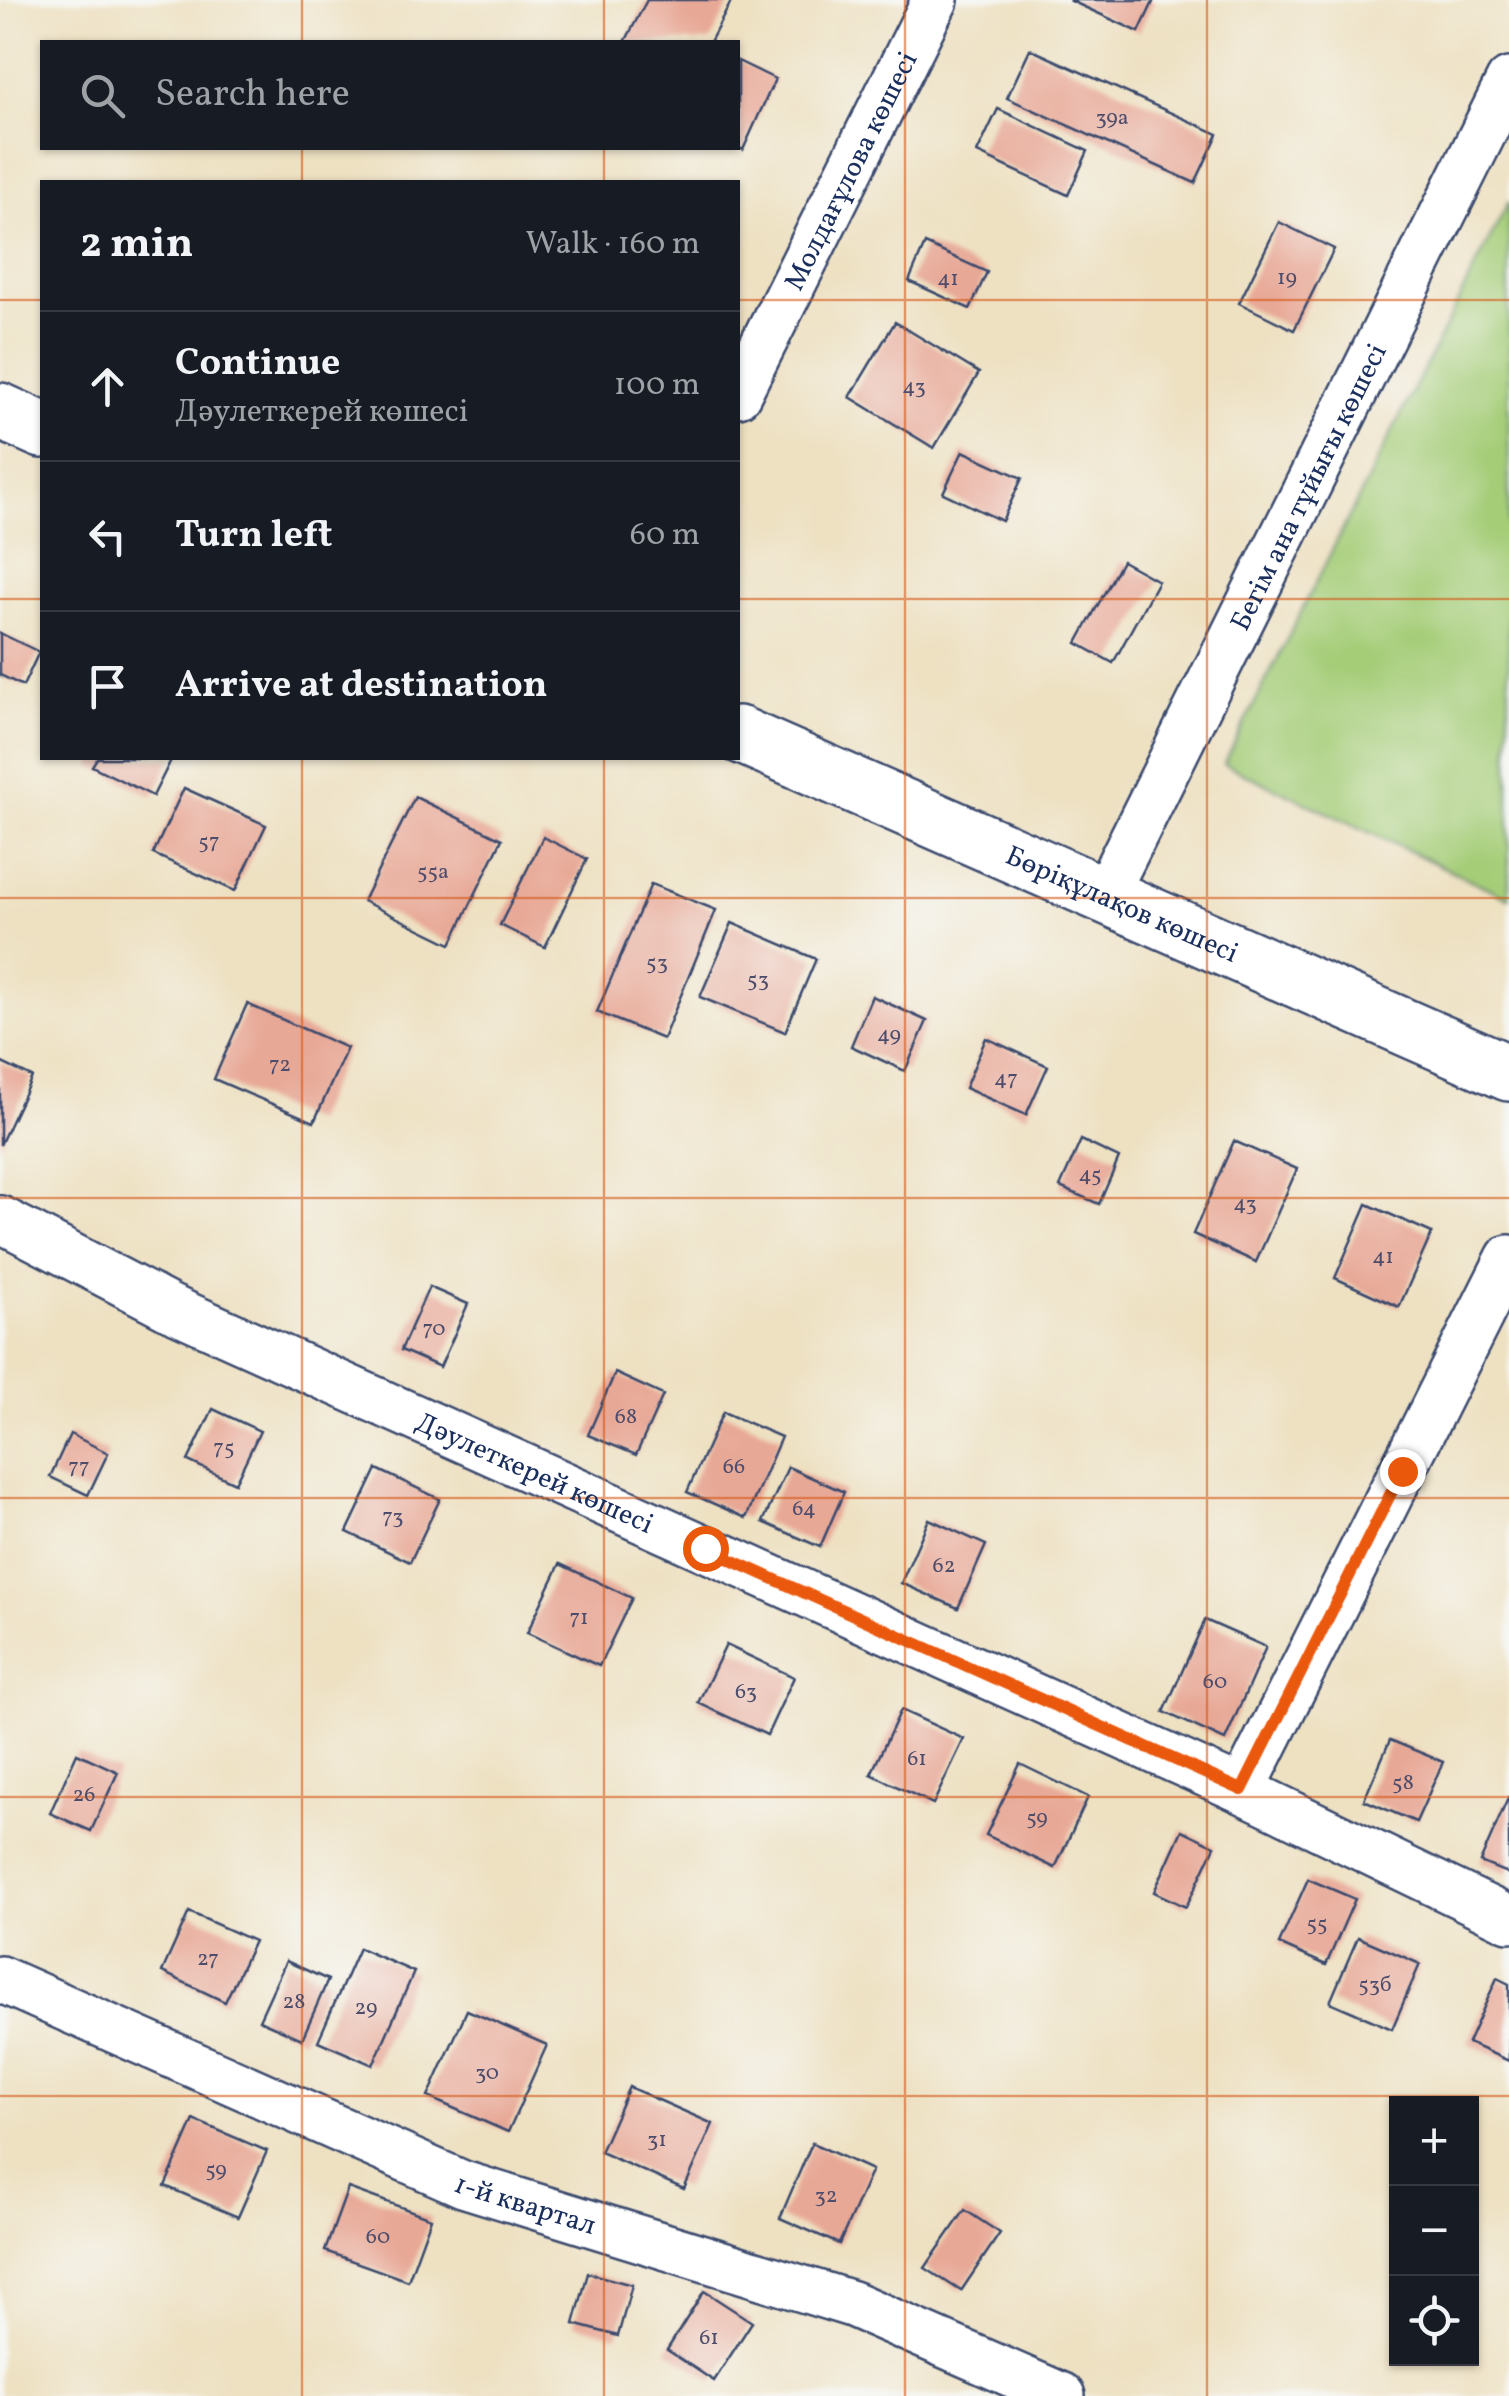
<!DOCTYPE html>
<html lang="en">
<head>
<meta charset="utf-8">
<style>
  :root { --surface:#171b24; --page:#20242c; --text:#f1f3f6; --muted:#9ea1a6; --line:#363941 }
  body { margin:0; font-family:Vollkorn,serif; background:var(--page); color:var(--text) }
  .controls { position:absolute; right:30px; bottom:30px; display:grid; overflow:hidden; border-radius:0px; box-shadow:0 2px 8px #0004 }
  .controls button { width:90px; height:90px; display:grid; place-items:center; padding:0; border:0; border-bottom:2px solid var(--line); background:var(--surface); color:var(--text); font:50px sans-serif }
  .stop { position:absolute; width:30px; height:30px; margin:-22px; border:8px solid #ea580c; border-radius:50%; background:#fff }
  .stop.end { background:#ea580c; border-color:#fff; box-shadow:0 2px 10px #0008 }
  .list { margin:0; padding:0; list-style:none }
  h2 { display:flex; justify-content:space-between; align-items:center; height:130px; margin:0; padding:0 40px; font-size:42px }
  h2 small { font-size:32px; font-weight:400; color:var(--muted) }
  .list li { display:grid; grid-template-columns:65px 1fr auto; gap:30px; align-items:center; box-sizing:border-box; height:150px; padding:0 40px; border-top:2px solid var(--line) }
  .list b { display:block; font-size:38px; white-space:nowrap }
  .list p { margin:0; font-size:32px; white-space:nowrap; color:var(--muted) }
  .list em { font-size:32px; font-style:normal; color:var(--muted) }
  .icon { flex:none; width:55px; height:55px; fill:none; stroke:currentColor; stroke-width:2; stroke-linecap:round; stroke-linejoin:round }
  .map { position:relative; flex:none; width:1509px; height:2396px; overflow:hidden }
  .search { position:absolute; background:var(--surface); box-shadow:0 2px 8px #0004; left:40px; top:40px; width:700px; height:110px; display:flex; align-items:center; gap:25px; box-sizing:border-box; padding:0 35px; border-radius:0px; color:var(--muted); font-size:38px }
  .panel { position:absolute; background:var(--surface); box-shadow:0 2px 8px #0004; left:40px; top:180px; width:700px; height:580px; border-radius:0px }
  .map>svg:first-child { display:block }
</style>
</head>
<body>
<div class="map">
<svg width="1509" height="2396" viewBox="0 0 1509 2396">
  <rect width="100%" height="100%" fill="#f6f6f2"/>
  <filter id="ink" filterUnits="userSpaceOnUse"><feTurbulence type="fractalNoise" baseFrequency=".01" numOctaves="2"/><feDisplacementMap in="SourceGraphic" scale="20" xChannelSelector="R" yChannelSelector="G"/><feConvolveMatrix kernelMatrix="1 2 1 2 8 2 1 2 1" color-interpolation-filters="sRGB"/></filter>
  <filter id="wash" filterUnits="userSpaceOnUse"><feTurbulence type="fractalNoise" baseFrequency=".0048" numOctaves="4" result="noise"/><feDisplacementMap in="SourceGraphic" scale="40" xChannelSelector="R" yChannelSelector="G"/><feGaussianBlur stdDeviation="2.25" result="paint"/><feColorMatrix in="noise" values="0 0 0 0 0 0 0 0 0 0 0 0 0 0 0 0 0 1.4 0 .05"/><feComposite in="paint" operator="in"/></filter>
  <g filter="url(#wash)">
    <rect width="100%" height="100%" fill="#eee1c2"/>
    <polygon fill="#a5cd78" stroke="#607e6b" stroke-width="2.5" points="1509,201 1509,898 1224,764"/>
    <g id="blocks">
      <g fill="#e8a896">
        <polygon points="647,0 732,0 710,42 625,42"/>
        <polygon points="1069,0 1154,0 1139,32"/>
        <polygon points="1030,49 1218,134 1195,183 1007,98"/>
        <polygon points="738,61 775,79 743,150 738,147"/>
        <polygon points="998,109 1088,151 1068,195 977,153"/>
        <polygon points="1279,222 1334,249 1294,330 1239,303"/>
        <polygon points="925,244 987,272 970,309 909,281"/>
        <polygon points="895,322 979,373 934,448 850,397"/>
        <polygon points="963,451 1022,478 1002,521 943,493"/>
        <polygon points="1122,561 1158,581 1113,663 1077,643"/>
        <polygon points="0,633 39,652 23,686 0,675"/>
        <polygon points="97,758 172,758 153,796 92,766"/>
        <polygon points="184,788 266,825 235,891 153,854"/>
        <polygon points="415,797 502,839 451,944 363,901"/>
        <polygon points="543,837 587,859 545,947 500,925"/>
        <polygon points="651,884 716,910 663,1039 597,1012"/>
        <polygon points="732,923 816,959 785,1032 700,997"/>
        <polygon points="872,996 927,1021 905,1071 851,1046"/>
        <polygon points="247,1004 347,1048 314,1122 214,1079"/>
        <polygon points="986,1038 1048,1066 1026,1115 965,1088"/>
        <polygon points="0,1062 32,1077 0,1145"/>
        <polygon points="1081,1140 1119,1158 1099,1204 1060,1187"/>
        <polygon points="1234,1141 1297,1169 1256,1262 1193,1234"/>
        <polygon points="1367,1204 1432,1233 1399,1307 1335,1278"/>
        <polygon points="429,1287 468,1304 440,1367 401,1350"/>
        <polygon points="615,1373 663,1395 636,1455 588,1435"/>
        <polygon points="213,1409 260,1431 235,1483 188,1461"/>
        <polygon points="723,1412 781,1437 746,1518 687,1492"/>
        <polygon points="70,1434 108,1453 88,1495 50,1477"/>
        <polygon points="788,1467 844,1492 820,1547 763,1522"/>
        <polygon points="377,1469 440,1499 410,1562 347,1532"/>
        <polygon points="929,1519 986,1545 958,1608 901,1583"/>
        <polygon points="560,1564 632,1598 599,1666 527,1633"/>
        <polygon points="1205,1620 1266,1647 1225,1740 1164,1712"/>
        <polygon points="726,1645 794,1677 767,1735 698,1703"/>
        <polygon points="901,1710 964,1739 933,1804 871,1774"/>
        <polygon points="1390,1740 1443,1762 1416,1822 1364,1800"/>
        <polygon points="77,1753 118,1772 91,1831 50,1813"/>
        <polygon points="1020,1764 1088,1797 1055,1868 986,1835"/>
        <polygon points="1509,1796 1509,1874 1480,1862"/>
        <polygon points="1182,1830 1215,1846 1186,1907 1154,1892"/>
        <polygon points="1308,1879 1355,1899 1326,1965 1279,1944"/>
        <polygon points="189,1912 254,1941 225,2002 162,1972"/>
        <polygon points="1358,1937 1420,1964 1392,2029 1330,2002"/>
        <polygon points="359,1948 414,1972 373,2065 318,2041"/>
        <polygon points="286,1961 328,1980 302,2039 259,2020"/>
        <polygon points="1497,1978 1509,1984 1509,2061 1468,2043"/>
        <polygon points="467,2010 547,2045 508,2132 428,2097"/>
        <polygon points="629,2087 713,2124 684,2189 600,2152"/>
        <polygon points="194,2120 267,2151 238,2217 165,2186"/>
        <polygon points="812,2143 872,2170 839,2244 780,2218"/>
        <polygon points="348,2188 431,2218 408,2281 325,2251"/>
        <polygon points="965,2210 1000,2233 961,2291 925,2268"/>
        <polygon points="588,2273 632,2285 618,2336 574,2324"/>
        <polygon points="704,2291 752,2322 714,2381 667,2350"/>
      </g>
    </g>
  </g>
  <g filter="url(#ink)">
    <use href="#blocks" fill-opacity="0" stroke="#3b4a6d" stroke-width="2.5"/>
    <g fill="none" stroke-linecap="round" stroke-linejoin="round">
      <defs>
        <g id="minor">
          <path id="s1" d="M738,394L935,0"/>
          <path id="s2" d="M1105,894L1509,81"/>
          <path id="s3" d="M0,1219L169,1307L1242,1790L1509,1919"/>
          <polyline points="1242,1790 1509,1258"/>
          <path id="s4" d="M0,1979L463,2184L852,2304L1062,2396"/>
        </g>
        <g id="tertiary">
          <polyline points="0,411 42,430"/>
          <path id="s5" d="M738,734L1509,1073"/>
        </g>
      </defs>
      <use href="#minor" stroke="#3b4a6d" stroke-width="50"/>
      <use href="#tertiary" stroke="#3b4a6d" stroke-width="60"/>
      <use href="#minor" stroke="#fff" stroke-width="45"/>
      <use href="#tertiary" stroke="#fff" stroke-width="55"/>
    </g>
  </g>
  <g fill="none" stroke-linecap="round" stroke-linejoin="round" filter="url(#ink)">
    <polyline stroke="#ea580c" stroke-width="12" points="705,1548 1242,1790 1402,1471"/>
  </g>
  <path fill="none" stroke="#d45514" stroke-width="2.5" stroke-opacity="0.55" d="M302,0V42M604,0V42M905,0V2396M1207,0V2396M302,148V182M604,148V182M0,300H42M738,300H1509M0,599H42M738,599H1509M302,758V2396M604,758V2396M0,898H1509M0,1198H1509M0,1498H1509M0,1797H1509M0,2096H1509"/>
  <g text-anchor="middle" stroke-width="10" stroke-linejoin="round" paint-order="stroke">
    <g font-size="22" fill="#4e4d6c">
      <text x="1112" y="124">39а</text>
      <text x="1287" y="284">19</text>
      <text x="948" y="285">41</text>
      <text x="914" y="393">43</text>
      <text x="209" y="848">57</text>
      <text x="433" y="878">55а</text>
      <text x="657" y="969">53</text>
      <text x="758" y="986">53</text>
      <text x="889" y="1041">49</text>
      <text x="280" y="1071">72</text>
      <text x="1006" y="1085">47</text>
      <text x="1090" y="1181">45</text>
      <text x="1245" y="1210">43</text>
      <text x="1383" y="1263">41</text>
      <text x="434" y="1335">70</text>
      <text x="626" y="1423">68</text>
      <text x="224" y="1454">75</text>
      <text x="79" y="1473">77</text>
      <text x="734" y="1473">66</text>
      <text x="804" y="1515">64</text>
      <text x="393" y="1523">73</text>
      <text x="944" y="1572">62</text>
      <text x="579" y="1624">71</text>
      <text x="1215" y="1688">60</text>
      <text x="746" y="1698">63</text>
      <text x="917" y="1765">61</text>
      <text x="1403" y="1789">58</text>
      <text x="84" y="1801">26</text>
      <text x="1037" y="1824">59</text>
      <text x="1317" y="1930">55</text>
      <text x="208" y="1965">27</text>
      <text x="1375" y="1991">53б</text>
      <text x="294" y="2008">28</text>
      <text x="366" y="2014">29</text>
      <text x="487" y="2079">30</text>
      <text x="657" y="2146">31</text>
      <text x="216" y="2176">59</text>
      <text x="826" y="2202">32</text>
      <text x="378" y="2243">60</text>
      <text x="709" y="2344">61</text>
    </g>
    <g font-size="28" fill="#1b2f5e" stroke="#f6f6f2">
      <text dy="10" stroke="none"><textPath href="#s1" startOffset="250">Молдағұлова көшесі</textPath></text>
      <text dy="10" stroke="none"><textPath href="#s2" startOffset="455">Бегім ана тұйығы көшесі</textPath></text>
      <text dy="10" stroke="none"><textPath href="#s5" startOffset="420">Бөріқұлақов көшесі</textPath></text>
      <text dy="10" stroke="none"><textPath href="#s3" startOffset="592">Дәулеткерей көшесі</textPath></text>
      <text dy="10" stroke="none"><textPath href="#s4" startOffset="572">1-й квартал</textPath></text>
    </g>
  </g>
</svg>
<div class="controls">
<button>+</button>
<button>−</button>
<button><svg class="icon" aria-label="locate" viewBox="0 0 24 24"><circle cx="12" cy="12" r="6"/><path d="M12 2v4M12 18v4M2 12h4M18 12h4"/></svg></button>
</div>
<div class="stop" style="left:705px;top:1548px"></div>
<div class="stop end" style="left:1402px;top:1471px"></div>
<div class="search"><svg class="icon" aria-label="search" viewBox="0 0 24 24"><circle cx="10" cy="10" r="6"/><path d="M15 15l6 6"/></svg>Search here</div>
<section class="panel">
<h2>2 min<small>Walk · 160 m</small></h2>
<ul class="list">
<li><svg class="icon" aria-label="ahead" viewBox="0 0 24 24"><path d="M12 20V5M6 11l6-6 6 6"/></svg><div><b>Continue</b><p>Дәулеткерей көшесі</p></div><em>100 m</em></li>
<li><svg class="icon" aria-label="left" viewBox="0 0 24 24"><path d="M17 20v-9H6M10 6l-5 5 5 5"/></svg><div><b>Turn left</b></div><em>60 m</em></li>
<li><svg class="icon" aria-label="arrive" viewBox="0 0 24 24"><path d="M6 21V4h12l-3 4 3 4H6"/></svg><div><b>Arrive at destination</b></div></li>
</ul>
</section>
</div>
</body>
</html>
